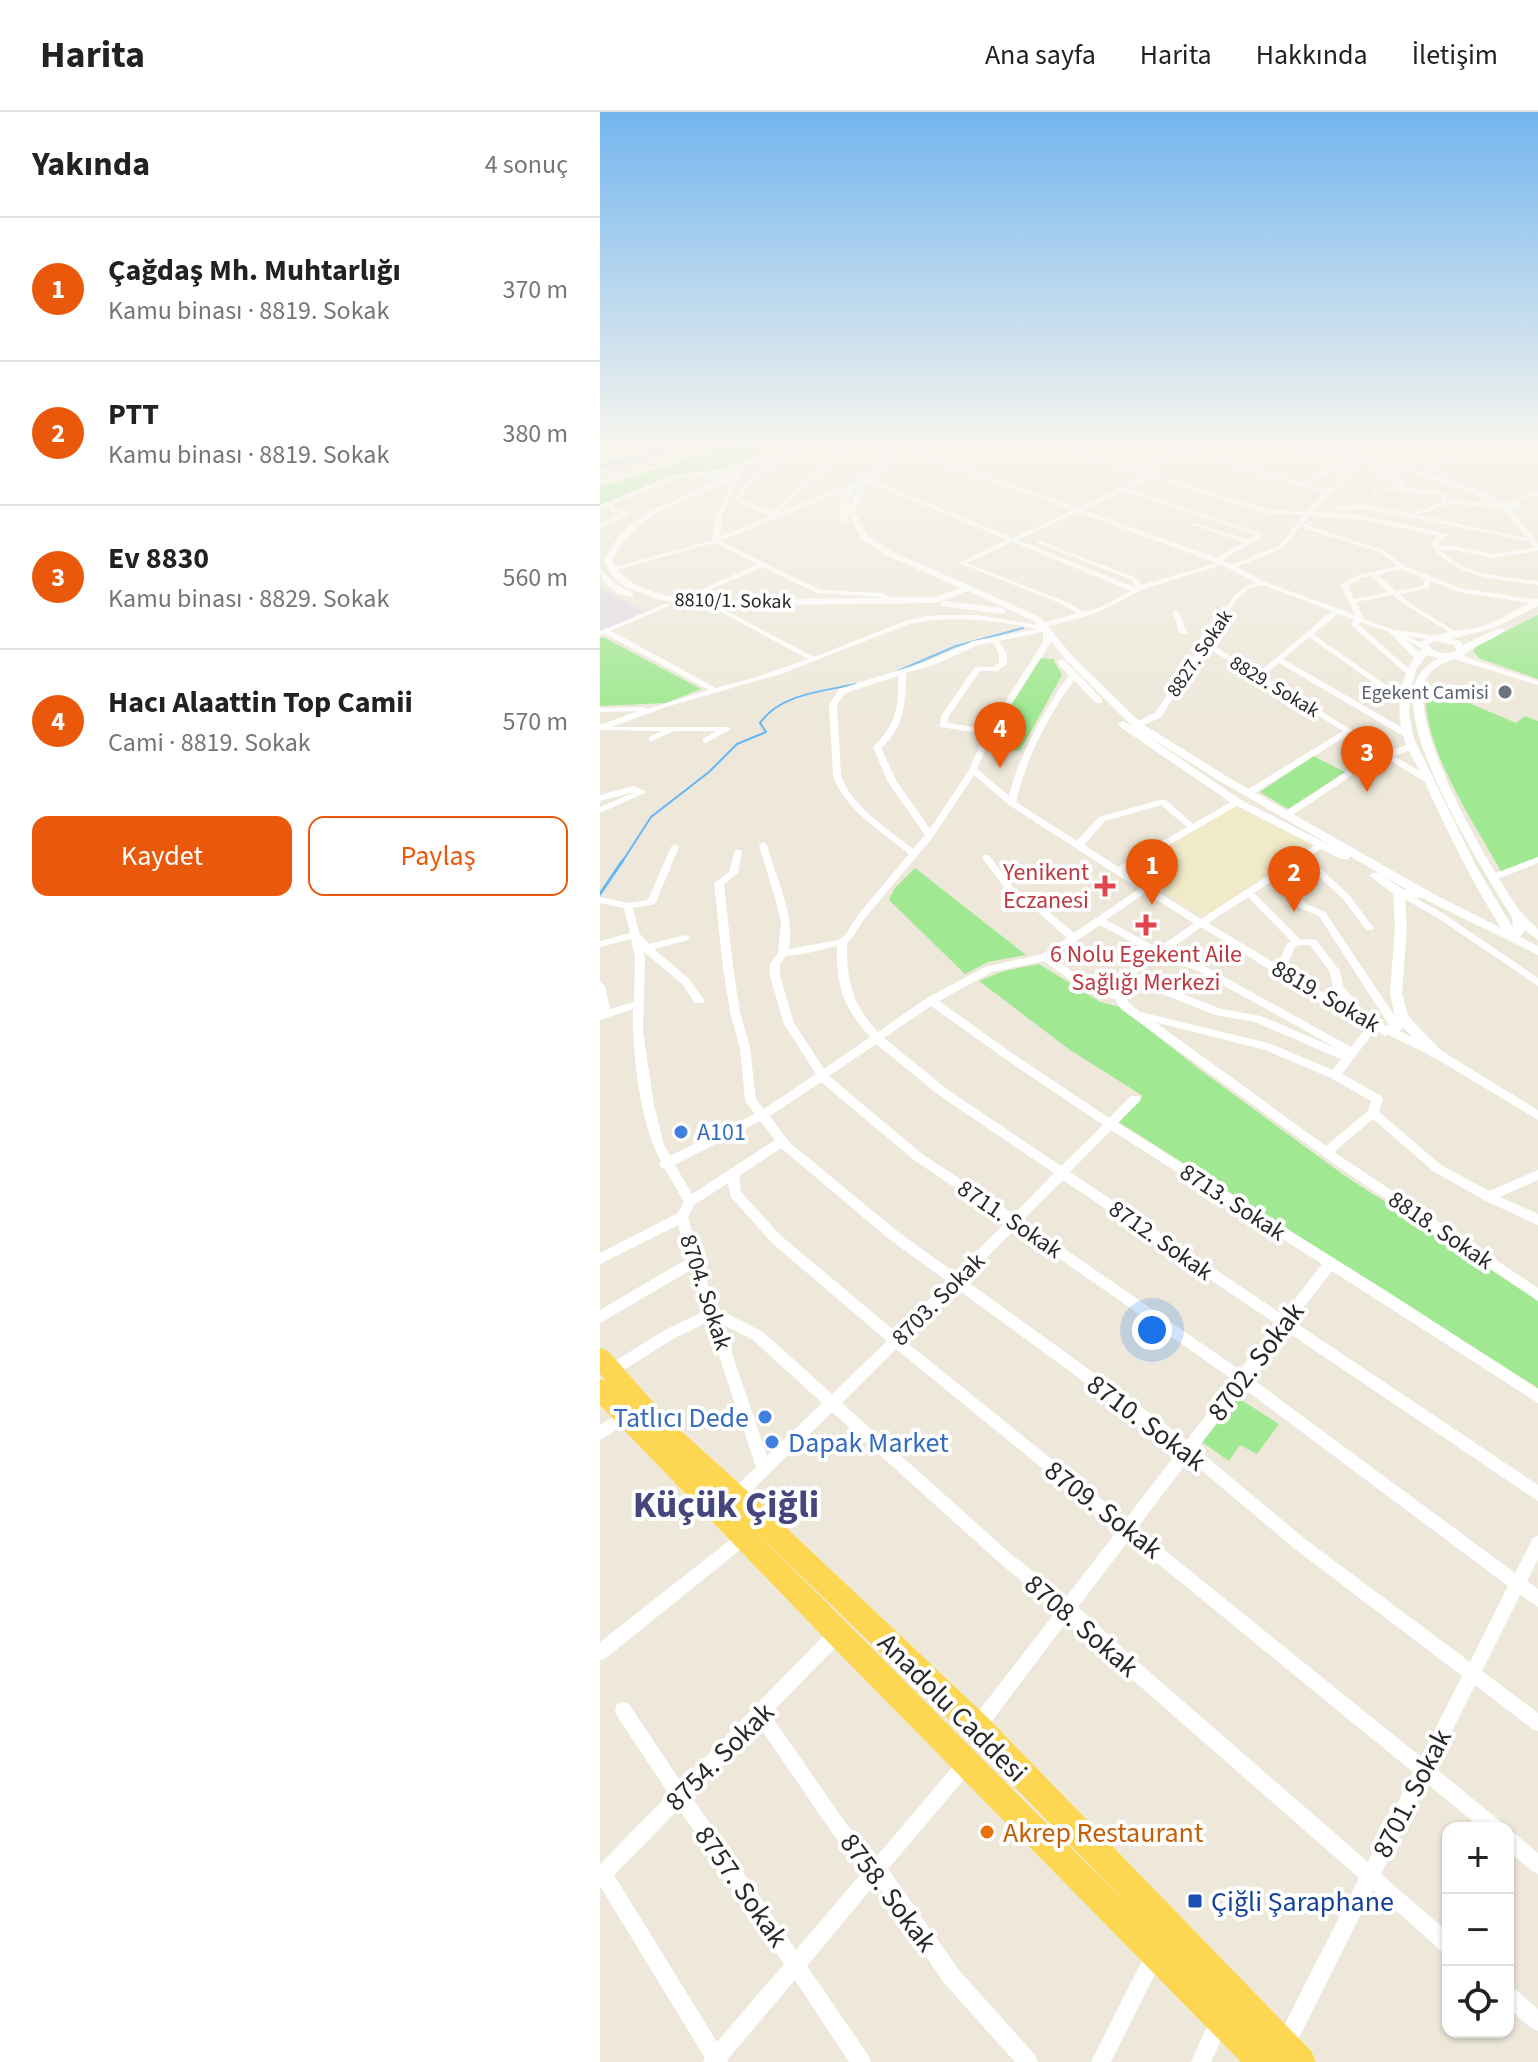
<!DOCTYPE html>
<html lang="tr">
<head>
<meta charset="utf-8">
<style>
  :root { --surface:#fff; --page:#f6f6f6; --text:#222; --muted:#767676; --line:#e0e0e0; --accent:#ea580c }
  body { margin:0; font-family:"Source Sans 3",sans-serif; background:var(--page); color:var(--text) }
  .controls { position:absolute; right:24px; bottom:24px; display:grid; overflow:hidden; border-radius:16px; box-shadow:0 2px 6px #0004 }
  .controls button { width:72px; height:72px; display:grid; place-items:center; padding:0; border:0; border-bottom:2px solid var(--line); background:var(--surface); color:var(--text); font:40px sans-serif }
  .you { position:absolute; left:552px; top:1218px; width:28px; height:28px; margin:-20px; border:6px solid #fff; border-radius:50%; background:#1a73e8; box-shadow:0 0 0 12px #1a73e833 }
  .badge { display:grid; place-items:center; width:52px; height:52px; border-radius:50%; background:var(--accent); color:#fff; font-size:26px; font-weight:700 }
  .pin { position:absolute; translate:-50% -66px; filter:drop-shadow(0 2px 4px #0008) }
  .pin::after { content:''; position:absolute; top:42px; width:28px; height:24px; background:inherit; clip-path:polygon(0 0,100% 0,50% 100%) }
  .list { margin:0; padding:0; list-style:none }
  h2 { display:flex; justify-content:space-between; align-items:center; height:104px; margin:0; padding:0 32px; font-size:34px }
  h2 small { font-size:26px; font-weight:400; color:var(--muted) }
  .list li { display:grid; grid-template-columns:52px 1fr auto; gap:24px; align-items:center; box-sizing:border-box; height:144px; padding:0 32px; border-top:2px solid var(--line) }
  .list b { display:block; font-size:30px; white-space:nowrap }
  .list p { margin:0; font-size:26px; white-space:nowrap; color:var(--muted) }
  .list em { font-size:26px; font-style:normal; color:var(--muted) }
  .actions { display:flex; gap:16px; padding:24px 32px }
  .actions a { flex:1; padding:18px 0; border:2px solid var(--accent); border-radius:16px; text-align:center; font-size:28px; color:var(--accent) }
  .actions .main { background:var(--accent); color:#fff }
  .icon { flex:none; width:44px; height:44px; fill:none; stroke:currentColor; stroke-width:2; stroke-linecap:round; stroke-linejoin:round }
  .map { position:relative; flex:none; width:938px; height:1950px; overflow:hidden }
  header { display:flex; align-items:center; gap:48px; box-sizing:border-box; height:112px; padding:0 40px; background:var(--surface); border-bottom:2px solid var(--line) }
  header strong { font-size:38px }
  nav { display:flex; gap:44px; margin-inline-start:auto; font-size:28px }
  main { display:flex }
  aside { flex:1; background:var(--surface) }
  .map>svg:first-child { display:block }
</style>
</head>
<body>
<header>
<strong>Harita</strong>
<nav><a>Ana sayfa</a><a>Harita</a><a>Hakkında</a><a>İletişim</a></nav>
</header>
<main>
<aside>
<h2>Yakında<small>4 sonuç</small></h2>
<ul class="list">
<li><span class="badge">1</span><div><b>Çağdaş Mh. Muhtarlığı</b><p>Kamu binası · 8819. Sokak</p></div><em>370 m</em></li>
<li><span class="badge">2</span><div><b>PTT</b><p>Kamu binası · 8819. Sokak</p></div><em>380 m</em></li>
<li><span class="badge">3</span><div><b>Ev 8830</b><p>Kamu binası · 8829. Sokak</p></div><em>560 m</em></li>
<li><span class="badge">4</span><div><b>Hacı Alaattin Top Camii</b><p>Cami · 8819. Sokak</p></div><em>570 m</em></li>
</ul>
<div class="actions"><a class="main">Kaydet</a><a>Paylaş</a></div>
</aside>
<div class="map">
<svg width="938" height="1950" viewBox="0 0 938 1950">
  <rect width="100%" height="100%" fill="#ede8da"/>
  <polygon fill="#e0dbe5" points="0,476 45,500 0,519"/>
  <polygon fill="#f0eac8" points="637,690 715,730 604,805 528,758"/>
  <g fill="#a0e891">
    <path d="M154,333L161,337L162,341L126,356L69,364L0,393V375C51,362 101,333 154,333Z"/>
    <polygon points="938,503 938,567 879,546 873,539 877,534"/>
    <polygon points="3,525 101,577 66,591 0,594 0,526"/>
    <polygon points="438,546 453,547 462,563 420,639 386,636"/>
    <path d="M827,573L916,611L925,604L938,609V748L903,763C877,714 817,630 827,573Z"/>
    <polygon points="713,644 745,660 688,697 660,680"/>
    <polygon points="315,756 426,843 388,850 365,862 289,788 294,777"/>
    <polygon points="439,852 500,890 520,895 599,957 745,1064 938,1188 938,1276 517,1009 543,984 470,938 379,869 404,859"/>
    <polygon points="638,1286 679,1312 657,1342 640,1333 629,1349 602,1330"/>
  </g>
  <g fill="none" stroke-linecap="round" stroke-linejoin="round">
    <g stroke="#63b6f8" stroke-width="2">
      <polyline points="0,354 58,341 73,333"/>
      <polyline points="298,559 356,534 423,516"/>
      <path d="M22,750L51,705L109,660L137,632L166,620L160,611C180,582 224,579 256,572"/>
    </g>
    <polyline stroke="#63b6f8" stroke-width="3" points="0,782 23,748"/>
    <polyline stroke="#fff" stroke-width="6" points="845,579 850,575 861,579"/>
    <g fill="#fff" fill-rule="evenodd">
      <polygon points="218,333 224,333 223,338 219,338"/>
      <path d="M238,333H244V342L176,402L252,371H256V373L120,429L220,478L283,481L293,488V490H289L281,485L217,481L163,455L109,478L93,491H89V489L105,476L158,452L114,431L12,459L9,457L112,428L116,404L134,365L139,366L122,404L119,425L170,404L135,388C141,366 169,352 187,339H191V341L154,368L140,386L171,400L239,341Z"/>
      <path d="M313,333H318L321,339L334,333H342L324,342L477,396L547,364L448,333H457L537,358L581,337L578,333H583L586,337L701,371L747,347L717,333H725L743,341L788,342L790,345H750L748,346L750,349L707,373L727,379L757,349L762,350L712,400L759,403L848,422V424L840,428L838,434H855L892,442L938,435V439L892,446L855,438H841C863,464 906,465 938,469V473C900,468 855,466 831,433L835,426L838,424L759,407L709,404L683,436L637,455L665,470L755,503L741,473L742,472L757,464L797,454L782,441L703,416V414L710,409L713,411L709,414L786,439L804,454L860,476L938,488V492L859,480L830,469L829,476L800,482L808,490L856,520L858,521L854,523L804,492L793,483L756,490L764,507L794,518L837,524V528H834L807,524L826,533V537H823L791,521L761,510L758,512L811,559V563H808L751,513V511L755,508L738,502L713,522L807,588V592H804L709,525L683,547L811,621V625H805L679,551L663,564L788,640L809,632H815V636L794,644L831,666V670H825L786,646H778L691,704H685V700L773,642L779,641L748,623L653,682H647V678L743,619L606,535L561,605L540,615H534V611L555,601L634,484L646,474L657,471L622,453L543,477L503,498L487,504L446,515L450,517L451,530L394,620L377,657L409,684C419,643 445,596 470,562H476L477,564C450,600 426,645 416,690L477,729L499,705L560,688H566L593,712L634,688H640V692L524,759L601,807L718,731H724V735L708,745L750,784L772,814L774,816L772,818H766L744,788L702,749L680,764L706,792L725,800L800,912L801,915L797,918L840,938L938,998V1008L832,944L776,917L742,962L781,984L783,987L779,1000L841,1053L889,1079L938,1058V1068L900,1085L938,1102V1113L884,1088L833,1059L773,1007L734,1040L938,1176V1189L740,1056L521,897L515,887L486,880L444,849L392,860L339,889L409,939L509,1006L531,984H539L541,987L539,990L518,1011L791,1182L938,1277V1291L732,1159L693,1209L938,1373V1389L686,1219L651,1266L915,1461L933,1426L938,1424V1447L927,1469L938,1477V1495L920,1483L882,1559L938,1601V1619L932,1617L875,1573L834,1655L901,1710L904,1716H881L826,1671L781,1762L848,1820V1841L841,1839L773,1778L693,1938L686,1941L679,1938L676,1931L679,1924L759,1766L526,1562L468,1508L383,1621L377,1623L371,1621L369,1615L371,1609L457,1498L402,1453L232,1300L141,1389L136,1391L131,1389L129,1384L131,1379L156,1355L108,1210L73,1227L16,1263L11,1265L6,1263L4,1259L6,1255L63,1219L104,1199L91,1158L0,1211V1198L87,1147L78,1113L0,1152V1141L78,1101L84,1090L65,1057L61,1055L59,1052L61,1049C40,1013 32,939 33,897L0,908V870L5,874L10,897L34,890L35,845L31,827L0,835V829L30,821L24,796L0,791V785L28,791L48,788L71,735L75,732L79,735L55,792L33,796L39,821L49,832L85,823L88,824L90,826L88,828L54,837L89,867L104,888L103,891H95L82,872L43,839L45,845L43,920L54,993L64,1033L70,1044L155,1002L145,988L140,936L130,900L123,855L114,771L129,760L135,738H141L142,740L138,761L124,772L133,855L140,900L150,936L156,987L164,997L216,962L184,912L170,864V852L178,841L181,811L175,786L159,733L163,730L167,733C176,768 195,800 189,837L239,828L246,822L258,803L309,742C282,720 245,698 233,664L229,593L239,577L328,549L373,529L437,517C394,508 352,503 309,512L181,562L69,594L11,615H127L131,617L106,631H103V627L117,619H74L52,629H49V625L62,619L0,618V613L38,599L0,600V596L43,595L47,597L109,578L5,522L0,523V519L65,492H69V494L11,519L116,576L153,566L208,547L115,497L114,496L117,494L214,545L305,509L325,504L343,503H377L437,513L477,501L462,492L359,451L407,428L264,368L269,367L413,426L473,398L317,343ZM584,340L724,381L706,400L667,397L556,364V362L543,359ZM552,366L667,401L703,403L679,434L632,453L622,448L663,424V422L529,377ZM524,379L656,423L648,428L590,410V412L643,430L617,446L483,398ZM478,400L617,451L542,473L536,466L440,429L435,430L532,468L536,476L418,428ZM413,430L531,479L499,496L484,500L466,490L367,451ZM801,457L824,466V474L796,479L777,463ZM771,464L789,480L754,487L748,474L761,466ZM663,473L732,499L658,561L609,531L638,486L650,476ZM443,520V530L388,617L347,611L349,604L380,559H397L407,552V542L399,529ZM393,530L399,542V551L393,555H375L341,604L340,615L385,622L369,658L330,717L297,670L281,636C304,617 306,589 306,561L334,553L378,533ZM298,564C299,595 296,613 273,635L288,670L325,723L313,737C288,717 253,696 241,664L237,593L245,581ZM374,663L409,693L539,777L474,821L443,795L422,787L389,743H383V747L416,791L437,799L467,826L443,842L385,855L327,886L278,920C251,891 247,869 247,831L252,826L264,807L333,725ZM561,693L587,715L518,755L484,733L505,709ZM674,768L700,796L719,804L791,916L770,906L771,903L770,900L762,897L743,874L740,859L716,828L700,827L654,781ZM545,781L594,811L558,836L506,808ZM648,785L691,829L686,833L678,853L608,811ZM500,813L552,841L508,872L507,874L510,879L493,875L453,845ZM601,815L740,901L768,913L751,935L606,855L567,840ZM699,833H710L730,860L733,875L749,896L685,858L695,835ZM237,834C236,874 243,895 270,925L224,957L194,911L180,864V852L186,844L208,841ZM560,845L598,859L740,938L661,904L621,897L534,863ZM527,868L615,903L655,910L741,947L733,958L668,931L540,900L529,891L518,875ZM331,894L401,944L503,1013L461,1054L348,978L284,926ZM555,910L665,938L731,966L771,989L768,999L726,1034ZM276,932L340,984L454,1061L414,1102L322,1042L229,964ZM221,970L314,1048L406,1110L355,1161L297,1119L189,1030L170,1004ZM160,1009L175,1028L92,1082L75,1053ZM511,1018L722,1152L683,1203L470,1060ZM181,1036L289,1127L347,1169L296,1220L180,1123L141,1080L139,1064ZM463,1068L676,1212L640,1258L423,1108ZM128,1071L131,1085L172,1131L287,1229L232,1282L163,1220L116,1196L100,1149L88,1105L94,1093ZM416,1116L633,1268L587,1328L365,1168ZM356,1176L578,1339L526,1407L305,1229ZM122,1212L153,1228L222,1291L167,1344ZM296,1237L518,1418L466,1485L412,1443L242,1291ZM643,1276L908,1474L870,1550L705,1427L597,1337ZM589,1348L695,1437L862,1564L821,1645L537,1416ZM529,1428L813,1660L768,1750L538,1550L478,1495Z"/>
      <path d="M786,333C795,333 803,337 812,337C823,336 834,333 845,333L808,341Z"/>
      <polygon points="861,333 866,333 855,346 823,364 819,364 819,362 851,344"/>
      <polygon points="120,358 122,361 78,366 15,391 14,396 29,402 0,416 0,412 21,402 9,398 9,394 0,397 0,393 75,363"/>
      <polygon points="778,362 803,367 806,376 844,380 848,388 902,392 905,394 902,396 847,392 818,403 935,428 932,430 767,397 733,397 732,396 735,394 767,393 812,402 843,389 840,383 779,377 777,383 773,383 774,374 800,375 798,369 776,365"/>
      <polygon points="938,379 938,383 912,392 907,391"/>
      <polygon points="576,498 579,500 587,521 585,522 579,521 573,500"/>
      <polygon points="851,542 857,542 938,569 938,573 851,546"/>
      <polygon points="34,674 47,680 0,701 0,695 35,680 0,689 0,683"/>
      <polygon points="938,745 938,751 897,767 894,768 889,765 891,763"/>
      <polygon points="799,777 844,802 938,866 938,874 838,806 796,782 794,780"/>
      <polygon points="24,1298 29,1300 31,1305 29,1310 0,1328 0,1313"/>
      <polygon points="145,1418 150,1420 152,1425 150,1430 6,1546 0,1548 0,1530 140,1420"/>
      <path d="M237,1514L243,1516L245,1522L243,1528L170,1602L247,1713L277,1744L360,1646L366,1644L372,1646L374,1652L372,1658L288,1757L358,1857L435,1943L438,1950H415L344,1871L276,1771L207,1854L268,1943L271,1950H249L195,1868L127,1948L128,1950H103L105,1946L0,1774V1752L69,1682L17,1604L15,1598L17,1592L23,1590L29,1592L81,1670L231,1516ZM159,1614L235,1725L265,1757L196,1838L91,1684ZM79,1697L184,1852L117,1930L14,1763Z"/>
      <polygon points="908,1718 914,1721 938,1741 938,1762 932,1759 908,1739"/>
      <polygon points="555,1835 562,1837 564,1844 511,1950 491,1950 548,1837"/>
      <polygon points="908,1875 915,1877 938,1897 938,1919 931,1916 908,1896"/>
      <polygon points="619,1901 626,1904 629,1911 611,1950 591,1950 612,1904"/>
    </g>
    <g fill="#fff" fill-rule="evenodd">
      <polygon points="109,333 119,333 74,352 0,373 0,369 70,350"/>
      <path d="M159,333H167L170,337L166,346L133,359L140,363V367C94,384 33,400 12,449C29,480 67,484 99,488L334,485L361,476L283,442L261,426L248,402L247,412L240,410L241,385L261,360L268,362L263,368L299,333H306L268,371L255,400L267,423L289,438L440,505L475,547L541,611L626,664L837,784L901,816C871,768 847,719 824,668C817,653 807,638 803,623C796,597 799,569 814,546L789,520L796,518L819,540L822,537L818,532C836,518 864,520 886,513C904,506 920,495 938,487V494L894,516L852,527L861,529L863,533L899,516L906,518C894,527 876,533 865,542C852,550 837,550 828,564C801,606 893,762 921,800C925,806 932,811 938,817V828L925,818L920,825L938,834V843L822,786L805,785L807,815L802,881L808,904L843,941L836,946L831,945L803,915L801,918L785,924L778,919L780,916L791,912L795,906L790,881L795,815L793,782L770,764L772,761H779L750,744L749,747H741L633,692L519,614L518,612L523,609L532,614L469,551L434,509L368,479L335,491L99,494L59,488L25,475L12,464L4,449C26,399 71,392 116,370L106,366L112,360L160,345L163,337ZM128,362L131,365L124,368L115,365ZM262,369L261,370L248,398L249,385ZM835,529L854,533L856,539C845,543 836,542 828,533ZM827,543L839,546C826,553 815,564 813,579C807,637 881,755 912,805L913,816L876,754L814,627L809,601L810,578L817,556ZM543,621L618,668L732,734L641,688ZM782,763L808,778L802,777Z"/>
      <polygon points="613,333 684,336 763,347 843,365 876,377 903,391 916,389 922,396 912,399 938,432 938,439 904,398 871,381 838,369 802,359 723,344"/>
      <path d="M0,457L14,471L33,481V485C18,484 0,473 0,457Z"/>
      <polygon points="344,489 403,496 407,499 403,502 341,494 341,490"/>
      <polygon points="458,548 464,548 502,587 502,591 496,591 458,552"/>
    </g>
    <path fill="#fed752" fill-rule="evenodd" d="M0,1236L8,1239L68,1307L144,1376L387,1605L711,1939L716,1950H641L229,1531L0,1293V1267L6,1269L0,1262ZM151,1415L367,1625L527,1792Z"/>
  </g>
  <linearGradient id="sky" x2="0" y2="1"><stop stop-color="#73b5ee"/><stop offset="0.55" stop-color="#f7f5ee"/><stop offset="1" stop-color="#f7f5ee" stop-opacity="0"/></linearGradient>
  <rect width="938" height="606" fill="url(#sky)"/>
  <circle fill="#6b7280" stroke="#fff" stroke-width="3" cx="905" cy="580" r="8"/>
  <g fill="#e0444e" stroke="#fff" stroke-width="3">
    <path d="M501 762h8v8h8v8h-8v8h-8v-8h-8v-8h8z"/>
    <path d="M542 801h8v8h8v8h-8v8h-8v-8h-8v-8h8z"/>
  </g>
  <g fill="#3f7fe0" stroke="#fff" stroke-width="3">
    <circle cx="81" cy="1020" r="8"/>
    <circle cx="165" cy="1305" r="8"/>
    <circle cx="172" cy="1330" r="8"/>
  </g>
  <circle fill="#e8710a" stroke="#fff" stroke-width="3" cx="387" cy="1720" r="8"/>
  <rect fill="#1a4fb4" stroke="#fff" stroke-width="3" x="587" y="1781" width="16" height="16" rx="4"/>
  <g text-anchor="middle" stroke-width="8" stroke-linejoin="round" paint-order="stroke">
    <g font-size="20" fill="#292929" stroke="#fff">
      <text transform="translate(133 488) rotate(1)" y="7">8810/1. Sokak</text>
      <text transform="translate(599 541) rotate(-56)" y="7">8827. Sokak</text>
      <text transform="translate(675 574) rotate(31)" y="7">8829. Sokak</text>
    </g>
    <g font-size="20" fill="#5b616d" stroke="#fff" text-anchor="end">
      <text x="889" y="587">Egekent Camisi</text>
    </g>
    <g font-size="24" fill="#be3a42" stroke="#fff" text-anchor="end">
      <text x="489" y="768">Yenikent<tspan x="489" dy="28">Eczanesi</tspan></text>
      <text x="546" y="850" text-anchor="middle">6 Nolu Egekent Aile<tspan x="546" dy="28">Sağlığı Merkezi</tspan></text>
    </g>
    <g font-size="24" fill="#292929" stroke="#fff">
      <text transform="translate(726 884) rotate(30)" y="8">8819. Sokak</text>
      <text transform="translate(633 1090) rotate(33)" y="8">8713. Sokak</text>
      <text transform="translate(410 1107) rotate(34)" y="8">8711. Sokak</text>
      <text transform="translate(841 1118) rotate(34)" y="8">8818. Sokak</text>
      <text transform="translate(561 1128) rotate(35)" y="8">8712. Sokak</text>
      <text transform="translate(106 1180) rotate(72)" y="8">8704. Sokak</text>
      <text transform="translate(338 1187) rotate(-45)" y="8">8703. Sokak</text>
    </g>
    <g font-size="24" fill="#366cbe" stroke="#fff" text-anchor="start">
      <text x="97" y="1028">A101</text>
    </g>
    <g font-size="28" fill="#292929" stroke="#fff">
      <text transform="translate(655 1249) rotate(-53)" y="10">8702. Sokak</text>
      <text transform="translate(547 1310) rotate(37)" y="10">8710. Sokak</text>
      <text transform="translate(504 1397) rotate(38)" y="10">8709. Sokak</text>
      <text transform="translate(482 1513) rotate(41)" y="10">8708. Sokak</text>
      <text transform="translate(353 1595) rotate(45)" y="10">Anadolu Caddesi</text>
      <text transform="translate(119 1644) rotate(-45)" y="10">8754. Sokak</text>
      <text transform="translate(811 1681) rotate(-63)" y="10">8701. Sokak</text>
      <text transform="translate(142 1774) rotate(55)" y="10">8757. Sokak</text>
      <text transform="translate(289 1780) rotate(53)" y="10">8758. Sokak</text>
    </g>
    <g font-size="28" fill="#366cbe" stroke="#fff" text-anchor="end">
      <text x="149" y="1315">Tatlıcı Dede</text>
      <text x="188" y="1340" text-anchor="start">Dapak Market</text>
    </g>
    <g font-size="28" fill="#c56008" stroke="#fff" text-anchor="start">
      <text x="403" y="1730">Akrep Restaurant</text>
    </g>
    <g font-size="28" fill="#164399" stroke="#fff" text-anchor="start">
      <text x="611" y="1799">Çiğli Şaraphane</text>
    </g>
    <g font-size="38" font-weight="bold" fill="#46467e" stroke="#fff">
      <text x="126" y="1405">Küçük Çiğli</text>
    </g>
  </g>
</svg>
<div class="controls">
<button>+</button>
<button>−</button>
<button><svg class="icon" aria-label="locate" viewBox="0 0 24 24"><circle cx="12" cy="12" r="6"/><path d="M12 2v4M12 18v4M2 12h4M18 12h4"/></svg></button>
</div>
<div class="you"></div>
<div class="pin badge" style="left:552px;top:793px">1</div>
<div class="pin badge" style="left:694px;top:800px">2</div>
<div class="pin badge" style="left:767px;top:680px">3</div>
<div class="pin badge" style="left:400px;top:656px">4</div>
</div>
</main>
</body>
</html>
